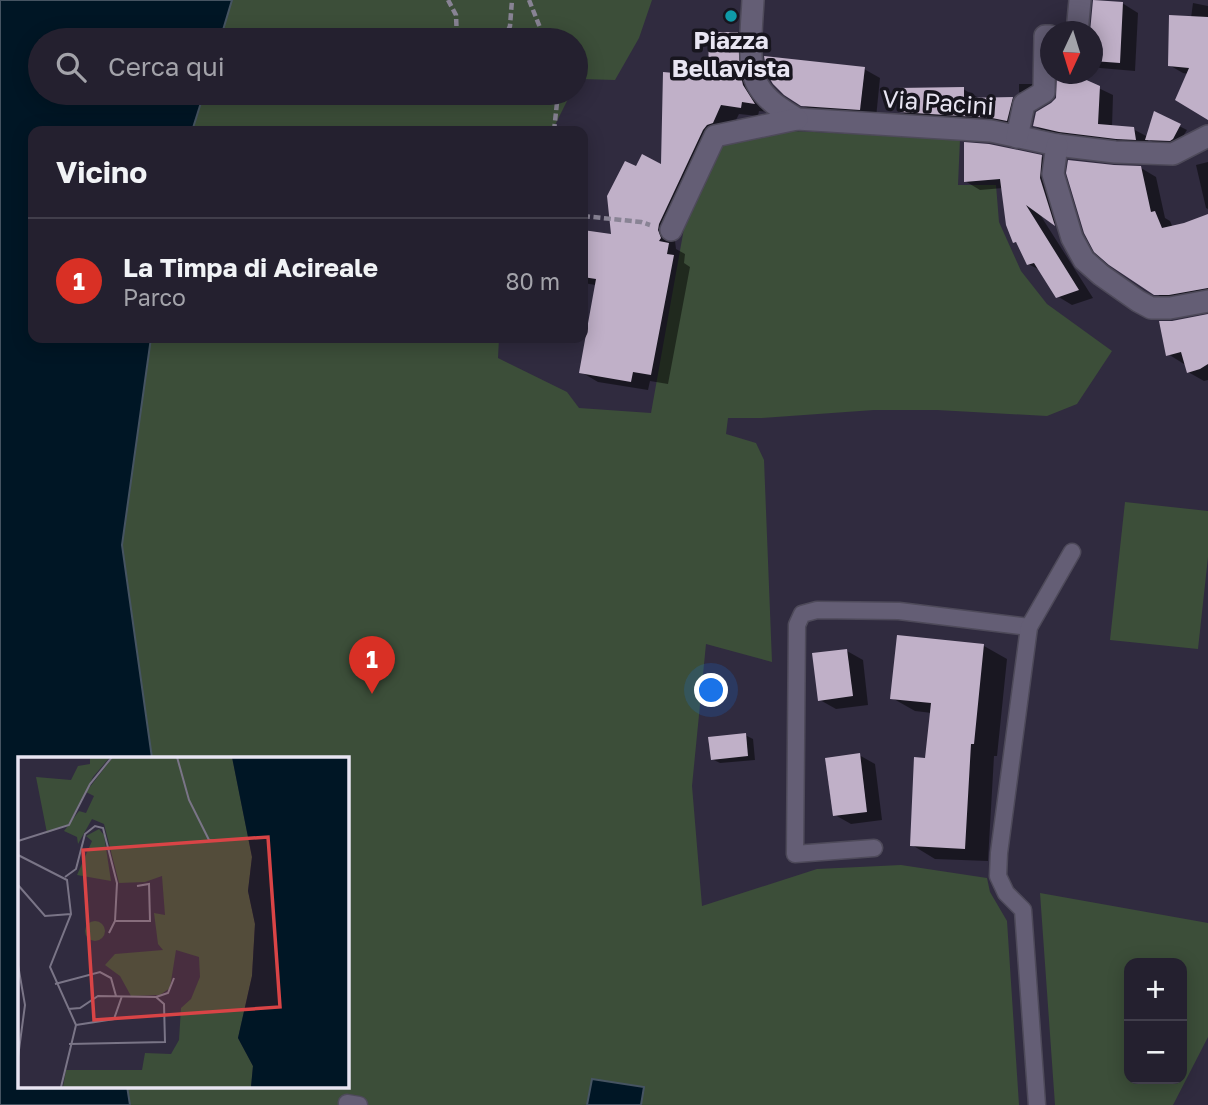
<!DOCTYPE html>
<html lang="it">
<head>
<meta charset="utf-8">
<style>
  :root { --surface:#24202f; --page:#2c2837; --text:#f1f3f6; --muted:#a3a3aa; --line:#413e4b; --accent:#d93025 }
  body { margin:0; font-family:"Golos Text",sans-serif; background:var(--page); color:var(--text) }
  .controls { position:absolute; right:21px; bottom:21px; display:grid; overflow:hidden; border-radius:14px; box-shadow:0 4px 18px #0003 }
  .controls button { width:63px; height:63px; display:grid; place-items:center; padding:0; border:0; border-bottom:2px solid var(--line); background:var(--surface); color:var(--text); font:35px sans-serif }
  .compass { position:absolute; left:1040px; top:21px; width:63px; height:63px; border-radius:50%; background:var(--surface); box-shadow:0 4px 18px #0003; rotate:184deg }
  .you { position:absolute; left:712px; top:691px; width:24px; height:24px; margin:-18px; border:5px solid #fff; border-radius:50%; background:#1a73e8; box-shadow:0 0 0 10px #1a73e833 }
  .badge { display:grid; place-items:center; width:46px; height:46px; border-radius:50%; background:var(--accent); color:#fff; font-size:23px; font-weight:700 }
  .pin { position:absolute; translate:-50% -58px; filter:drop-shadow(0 2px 4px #0008) }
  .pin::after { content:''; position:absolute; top:37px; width:24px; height:21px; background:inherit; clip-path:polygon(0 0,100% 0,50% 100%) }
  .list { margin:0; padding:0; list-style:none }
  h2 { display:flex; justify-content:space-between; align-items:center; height:91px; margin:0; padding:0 28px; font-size:30px }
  h2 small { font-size:23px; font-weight:400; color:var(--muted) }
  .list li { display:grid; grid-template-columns:46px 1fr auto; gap:21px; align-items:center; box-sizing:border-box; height:126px; padding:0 28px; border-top:2px solid var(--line) }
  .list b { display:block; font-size:26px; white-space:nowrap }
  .list p { margin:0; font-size:23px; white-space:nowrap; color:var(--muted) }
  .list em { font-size:23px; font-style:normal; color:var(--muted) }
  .icon { flex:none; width:38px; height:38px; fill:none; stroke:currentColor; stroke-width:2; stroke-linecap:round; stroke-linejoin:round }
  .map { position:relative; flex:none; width:1208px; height:1105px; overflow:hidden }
  .search { position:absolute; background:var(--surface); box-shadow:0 4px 18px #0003; left:28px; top:28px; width:560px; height:77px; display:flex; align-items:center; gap:18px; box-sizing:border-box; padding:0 24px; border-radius:38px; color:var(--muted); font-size:26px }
  .panel { position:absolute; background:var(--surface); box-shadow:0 4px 18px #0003; left:28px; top:126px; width:560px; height:217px; border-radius:14px }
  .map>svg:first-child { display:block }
</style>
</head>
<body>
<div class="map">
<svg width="1208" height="1105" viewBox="0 0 1208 1105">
  <rect width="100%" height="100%" fill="#302b3f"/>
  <g fill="#3c4e39" fill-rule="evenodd">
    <polygon points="232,0 652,0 639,38 615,80 581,79 576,85 576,40 220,40"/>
    <polygon points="204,93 571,93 552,131 192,131"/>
    <polygon points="772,130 960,139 958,185 996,185 999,222 1021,271 1047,304 1112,351 1077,404 1047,416 937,410 874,410 762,418 728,418 726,434 756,443 764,460 772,662 706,644 692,786 702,906 817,869 901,865 987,878 990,892 1007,921 1019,1105 130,1105 127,1086 346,1086 346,758 152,758 122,545 151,338 499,338 498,358 567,392 579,408 651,413 686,217 719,145"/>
    <polygon points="1125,502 1208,511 1208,557 1198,649 1110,640"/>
    <path d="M1040,893L1208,923V1037L1173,1105H1055ZM1129,963H1182V1079H1129Z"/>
  </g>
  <g fill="#001625" stroke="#465462" stroke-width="2">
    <polygon points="0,0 232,0 220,40 40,40 40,93 204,93 192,131 33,131 33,338 151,338 122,545 152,758 19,758 19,1086 127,1086 130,1105 0,1105"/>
    <polygon points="592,1079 644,1087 641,1105 587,1105"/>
  </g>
  <g fill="#0007">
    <polygon points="1122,3 1138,13 1135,71 1100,68 1092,64 1092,32"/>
    <polygon points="1193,3 1208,6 1208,118 1188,74 1183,73 1169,65 1191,18"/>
    <polygon points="737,34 755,44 770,112 759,111 758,116 739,114 730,132 725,135 676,235 675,241 676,249 685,254 684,263 690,267 668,384 650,381 648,390 598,382 581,372 596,285 583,283 583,232 613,237 637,169 663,167 710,78"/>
    <polygon points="864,69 880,78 876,118 819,114 802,105"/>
    <polygon points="1033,73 1038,77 1038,89 1026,96 1019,92 1019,84 1032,84"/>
    <polygon points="1059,74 1069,74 1113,95 1112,127 1133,129 1148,137 1155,114 1187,130 1178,144 1154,143 1148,139 1149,147 1048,134 1035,126 1057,99"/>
    <polygon points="963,89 977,97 977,100 1013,99 1026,106 1021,128 914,119 900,111"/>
    <polygon points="1042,157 1057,166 1068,232 1039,213 1093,298 1072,305 1057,296 1042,271 1028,264 1019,244 1015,242 1003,188 980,190 965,181"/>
    <polygon points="1208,162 1208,209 1206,208 1196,165"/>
    <polygon points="1141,168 1156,177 1165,218 1170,221 1173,228 1208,216 1208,299 1171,303 1155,293"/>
    <polygon points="1208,316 1208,380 1204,381 1188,372 1186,363 1184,364 1168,354"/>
    <polygon points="984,646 1007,659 997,756 994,756 988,861 935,859 912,845 927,760 932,713 915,711 892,698"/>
    <polygon points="847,651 863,660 868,705 836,709 820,700"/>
    <polygon points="745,735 753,739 755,760 720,763 712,759"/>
    <polygon points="859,755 875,764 882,820 851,824 835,815"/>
  </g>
  <g fill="#c0b0c8">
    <polygon points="1093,0 1123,2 1120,63 1093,61 1093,32 1090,32"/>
    <polygon points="1169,15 1208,17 1208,120 1175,100 1189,68 1168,66"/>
    <polygon points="709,32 738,32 740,72 743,85 755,104 742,102 741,108 721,105 713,123 707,125 703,130 659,224 658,230 661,238 659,241 669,243 667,254 674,255 651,375 633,372 631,382 579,373 596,279 583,277 583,230 611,234 607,196 625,161 636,166 642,154 661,164 663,72 708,76"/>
    <polygon points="764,56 865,67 860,110 801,106 784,95 773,84 767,74"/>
    <polygon points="1057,74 1073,74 1100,86 1098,124 1134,127 1136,140 1116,139 1059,132 1033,126 1036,112 1051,103 1056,98"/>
    <polygon points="964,87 964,98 1013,97 1007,121 992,118 899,112 897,88"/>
    <polygon points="1154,111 1181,124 1173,139 1170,141 1145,140"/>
    <polygon points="964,142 989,144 1042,155 1040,178 1055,226 1026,205 1079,290 1056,298 1034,263 1027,265 1016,242 1013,243 1006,225 1000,179 964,182"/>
    <polygon points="1068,160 1114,165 1141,166 1151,212 1155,211 1162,228 1184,223 1208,214 1208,288 1169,295 1154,295 1109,265 1094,252 1084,233 1066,173"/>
    <polygon points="1208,314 1208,364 1200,369 1187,373 1181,352 1166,356 1159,321 1172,321"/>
    <polygon points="897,635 984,644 974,744 971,744 965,849 910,846 914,757 925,758 931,703 890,699"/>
    <polygon points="847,649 853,696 818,701 812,653"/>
    <polygon points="746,733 748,756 711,760 708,737"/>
    <polygon points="860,753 867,812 833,816 825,758"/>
  </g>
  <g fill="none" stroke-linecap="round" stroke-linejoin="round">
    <defs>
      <g id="lane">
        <polyline points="874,848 795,854 797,625 802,614 817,610 899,611 1029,627"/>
        <polyline points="347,1103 359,1105"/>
        <polyline points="1037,1105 1023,910 1006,893 998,876 999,853 1029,627 1072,552"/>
      </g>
      <g id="street">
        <path d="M753,0C752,23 746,69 759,87C768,102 783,110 797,119L991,131L1057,145L1115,152L1173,154L1208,136"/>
        <polyline points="1077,32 1080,0"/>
        <polyline points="1017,137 1024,104 1044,92 1045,36 1050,36"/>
        <polyline points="1057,145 1053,174 1072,238 1084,260 1101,275 1138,301 1151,308 1170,308 1208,301"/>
        <polyline points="671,230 715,136 797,119"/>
      </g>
    </defs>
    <use href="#lane" stroke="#4e4a5a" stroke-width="19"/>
    <use href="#street" stroke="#4e4a5a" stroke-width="24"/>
    <g stroke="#888394" stroke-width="4.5" stroke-dasharray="7 3.5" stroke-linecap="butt">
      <polyline points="448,0 456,15 457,40"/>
      <polyline points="529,0 545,40"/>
      <polyline points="504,40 510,26 512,0"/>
      <polyline points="554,131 558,93"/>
      <polyline points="583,216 641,222 650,225"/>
    </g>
    <use href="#lane" stroke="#645e75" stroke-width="16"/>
    <use href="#street" stroke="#645e75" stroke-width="21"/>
  </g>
  <circle fill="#0f9aa8" stroke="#17151e" stroke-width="2.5" cx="731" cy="16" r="7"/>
  <g text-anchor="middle" stroke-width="7" stroke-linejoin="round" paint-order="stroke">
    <g font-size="24" font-weight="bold" fill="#e8e5f2" stroke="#17151e">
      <text x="731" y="49">Piazza<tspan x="731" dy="28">Bellavista</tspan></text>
    </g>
    <g font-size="24" fill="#e8e5f2" stroke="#17151e">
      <text transform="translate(938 103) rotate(4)" y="8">Via Pacini</text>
    </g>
  </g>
  <g transform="translate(18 757)">
    <rect width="331" height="331" fill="#302b3f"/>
    <path d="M72,0H92L75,20L50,68L29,76L18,20L53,23L60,9L72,7ZM95,0H214L234,100L230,134L237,167L234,219L220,281L235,309L233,330H45L48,313H124L127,296L153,297L161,283L163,251L173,242L182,220L181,200L158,193L152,231L142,238L113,239L102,219L87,208L97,197L145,193L140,187L136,156L147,158L144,119L127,125L101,126L86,67L74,62L60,87L59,80L46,74L61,54L68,56L76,39L68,35ZM81,72L86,78L93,124L59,118L74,84L68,79ZM67 174a10 10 0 1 1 20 0a10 10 0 1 1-20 0Z" fill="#3c4e39"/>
    <path d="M331,0V330H233L235,309L220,281L234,219L237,167L230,134L234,100L214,0Z" fill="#001625"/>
    <path fill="none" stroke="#7a7587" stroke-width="2" d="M159,0L171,43L191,83L197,84M0,84L51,68L72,27L94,0M0,98L49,123L53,157L32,210L58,268M47,120L58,112L67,77L77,69L85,71L99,126L97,164L91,176M0,128L27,159L53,157M97,164H132L131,127L119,129M0,208L7,248L0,300M37,227L82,215L93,221L98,239M138,240L150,236L156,221M50,252L62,251L80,239L138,240L146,247L147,285L51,287M58,268L96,262L104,239M43,330L58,268"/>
    <path fill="#d94446" fill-opacity="0.15" stroke="#d94446" stroke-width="3.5" d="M250,80L262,250L76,263L65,93Z"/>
    <rect width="331" height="331" fill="none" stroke="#e8e5f2" stroke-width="3.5"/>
  </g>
</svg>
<div class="controls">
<button>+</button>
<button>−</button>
</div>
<svg class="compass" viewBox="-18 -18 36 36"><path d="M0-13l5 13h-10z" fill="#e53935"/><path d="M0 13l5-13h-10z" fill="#a3a3aa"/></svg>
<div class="you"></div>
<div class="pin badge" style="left:372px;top:694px">1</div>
<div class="search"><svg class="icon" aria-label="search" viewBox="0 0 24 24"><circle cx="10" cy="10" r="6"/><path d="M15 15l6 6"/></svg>Cerca qui</div>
<section class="panel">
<h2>Vicino<small></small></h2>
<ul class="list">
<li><span class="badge">1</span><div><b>La Timpa di Acireale</b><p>Parco</p></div><em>80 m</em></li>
</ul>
</section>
</div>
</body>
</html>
